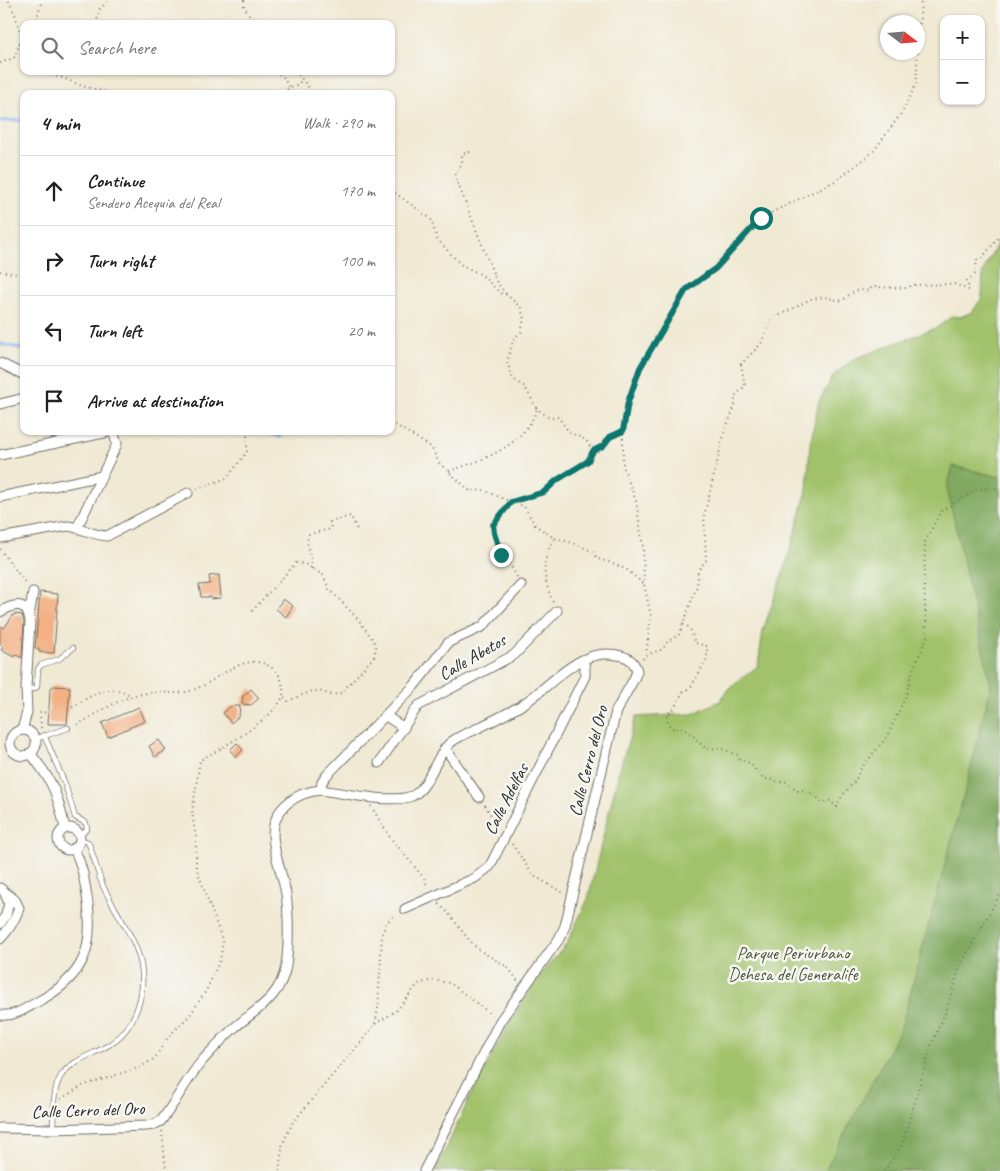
<!DOCTYPE html>
<html lang="en">
<head>
<meta charset="utf-8">
<style>
  :root { --surface:#fff; --page:#f2f2f2; --text:#202124; --muted:#757577; --line:#e0e0e0 }
  body { margin:0; font-family:Caveat,sans-serif; background:var(--page); color:var(--text) }
  .controls { position:absolute; right:15px; top:15px; display:grid; overflow:hidden; border-radius:10px; box-shadow:0 1px 4px #0004 }
  .controls button { width:45px; height:45px; display:grid; place-items:center; padding:0; border:0; border-bottom:1px solid var(--line); background:var(--surface); color:var(--text); font:25px sans-serif }
  .compass { position:absolute; left:880px; top:15px; width:45px; height:45px; border-radius:50%; background:var(--surface); box-shadow:0 1px 4px #0004; rotate:106deg }
  .stop { position:absolute; width:15px; height:15px; margin:-11px; border:4px solid #0f766e; border-radius:50%; background:#fff }
  .stop.end { background:#0f766e; border-color:#fff; box-shadow:0 1px 5px #0008 }
  .list { margin:0; padding:0; list-style:none }
  h2 { display:flex; justify-content:space-between; align-items:center; height:65px; margin:0; padding:0 20px; font-size:21px }
  h2 small { font-size:16px; font-weight:400; color:var(--muted) }
  .list li { display:grid; grid-template-columns:32px 1fr auto; gap:15px; align-items:center; box-sizing:border-box; height:70px; padding:0 20px; border-top:1px solid var(--line) }
  .list b { display:block; font-size:19px; white-space:nowrap }
  .list p { margin:0; font-size:16px; white-space:nowrap; color:var(--muted) }
  .list em { font-size:16px; font-style:normal; color:var(--muted) }
  .icon { flex:none; width:28px; height:28px; fill:none; stroke:currentColor; stroke-width:2; stroke-linecap:round; stroke-linejoin:round }
  .map { position:relative; flex:none; width:1000px; height:1171px; overflow:hidden }
  .search { position:absolute; background:var(--surface); box-shadow:0 1px 4px #0004; left:20px; top:20px; width:375px; height:55px; display:flex; align-items:center; gap:12px; box-sizing:border-box; padding:0 18px; border-radius:10px; color:var(--muted); font-size:19px }
  .panel { position:absolute; background:var(--surface); box-shadow:0 1px 4px #0004; left:20px; top:90px; width:375px; height:345px; border-radius:10px }
  .map>svg:first-child { display:block }
</style>
</head>
<body>
<div class="map">
<svg width="1000" height="1171" viewBox="0 0 1000 1171">
  <rect width="100%" height="100%" fill="#f6f6f2"/>
  <filter id="ink" filterUnits="userSpaceOnUse"><feTurbulence type="fractalNoise" baseFrequency=".02" numOctaves="2"/><feDisplacementMap in="SourceGraphic" scale="10" xChannelSelector="R" yChannelSelector="G"/><feConvolveMatrix kernelMatrix="1 2 1 2 8 2 1 2 1" color-interpolation-filters="sRGB"/></filter>
  <filter id="wash" filterUnits="userSpaceOnUse"><feTurbulence type="fractalNoise" baseFrequency=".0096" numOctaves="4" result="noise"/><feDisplacementMap in="SourceGraphic" scale="20" xChannelSelector="R" yChannelSelector="G"/><feGaussianBlur stdDeviation="1.12" result="paint"/><feColorMatrix in="noise" values="0 0 0 0 0 0 0 0 0 0 0 0 0 0 0 0 0 1.4 0 .05"/><feComposite in="paint" operator="in"/></filter>
  <g filter="url(#wash)">
    <rect width="100%" height="100%" fill="#f0e9d3"/>
    <polygon fill="#a1c26b" stroke="#66764b" points="1000,238 1000,1171 435,1171 470,1097 511,1020 539,976 566,945 588,899 619,771 636,717 692,714 720,701 728,689 758,666 763,630 785,568 807,491 810,444 819,401 834,375 854,359 938,327 952,316 960,317 972,312 982,298 983,272"/>
    <polygon fill="#80a85f" stroke="#566a45" points="953,466 1000,477 1000,1171 825,1171 901,1028 968,779 991,686 947,488"/>
    <g fill="none" stroke-linecap="round" stroke-linejoin="round">
      <g stroke="#84b7f1" stroke-width="3">
        <polyline points="0,121 24,120"/>
        <polyline points="0,344 24,349"/>
        <polyline points="262,431 280,437"/>
      </g>
    </g>
    <g id="blocks">
      <g fill="#f3b083">
        <polygon points="219,575 221,598 211,599 211,597 201,597 199,585 210,584 209,576"/>
        <polygon points="40,592 58,594 54,653 39,652 39,649 35,649"/>
        <polygon points="283,599 293,606 286,617 276,609"/>
        <polygon points="14,614 22,615 24,622 22,658 16,655 14,657 1,650 3,647 0,645 0,626 4,628"/>
        <polygon points="53,686 70,687 67,724 48,724 50,689"/>
        <polygon points="251,689 259,698 251,705 242,704 243,696"/>
        <polygon points="231,706 240,706 239,716 231,723 223,713"/>
        <polygon points="139,707 145,721 108,737 102,723"/>
        <polygon points="159,740 166,750 155,757 149,746"/>
        <polygon points="237,743 243,750 236,757 230,750"/>
      </g>
    </g>
  </g>
  <g filter="url(#ink)">
    <use href="#blocks" fill-opacity="0" stroke="#706e66" stroke-width="1"/>
    <g fill="none" stroke-linecap="round" stroke-linejoin="round">
      <defs>
        <g id="lane">
          <polyline points="26,688 34,689 37,687 38,669 41,665 59,659 73,648"/>
          <polyline points="44,735 65,784 75,817 86,823 87,829 79,836"/>
          <polyline points="35,739 68,728"/>
          <path d="M53,1129C54,1112 52,1090 61,1076C72,1059 96,1054 112,1043C136,1026 146,993 141,965C137,940 114,910 103,886C97,872 94,856 88,842L80,839"/>
        </g>
        <g id="street">
          <polyline points="0,363 24,375"/>
          <polyline points="0,404 24,398"/>
          <polyline points="0,455 113,431"/>
          <polyline points="0,497 102,476"/>
          <polyline points="77,528 117,444 113,431"/>
          <path d="M0,538L68,526C82,528 93,535 107,536L188,493"/>
          <path d="M0,612C15,603 27,601 30,621L26,688L27,712L22,730"/>
          <polyline points="29,616 33,592"/>
          <polyline points="386,716 404,728"/>
          <circle cx="23" cy="743" r="13"/>
          <polyline points="445,748 479,797"/>
          <path d="M30,753C53,781 57,793 65,828"/>
          <polyline points="379,763 418,706 514,655 557,611"/>
          <polyline points="321,790 322,782 327,775 414,686 449,642 482,627 521,585"/>
          <circle cx="69" cy="839" r="11"/>
          <path d="M0,888L15,900L19,908C15,920 9,930 0,939"/>
          <polyline points="405,909 475,878 490,866 585,676 585,667 583,660"/>
          <polyline points="0,924 6,915 9,903 5,894"/>
          <path d="M0,1015C15,1017 26,1008 39,1001C85,976 95,947 87,896C84,878 82,865 74,848"/>
          <path d="M0,1128L53,1129L146,1126L153,1125L161,1121C176,1102 186,1080 202,1061C212,1050 222,1039 234,1028C256,1009 280,999 286,966C289,945 289,915 286,894C281,863 258,826 289,802C299,794 309,791 321,790C343,793 392,804 412,796C429,788 435,757 449,744C455,738 465,734 472,731C488,723 505,715 520,706C552,687 579,644 622,656C630,658 635,663 637,671L634,679L616,711L565,926L559,939L500,1021L424,1171"/>
        </g>
      </defs>
      <use href="#lane" stroke="#706e66" stroke-width="6"/>
      <use href="#street" stroke="#706e66" stroke-width="11"/>
      <g stroke="#706e66" stroke-width="2" stroke-dasharray="1 4" stroke-linecap="butt">
        <polyline points="244,0 244,6 255,24"/>
        <polyline points="35,24 42,0"/>
        <polyline points="96,24 100,9 109,0"/>
        <polyline points="0,63 14,58 22,38 15,14 8,0"/>
        <polyline points="37,71 63,78 82,86 115,94"/>
        <polyline points="188,71 213,71"/>
        <polyline points="275,71 283,77 289,87"/>
        <polyline points="295,71 311,90 310,94"/>
        <polyline points="285,94 289,87 296,86 301,81"/>
        <polyline points="470,152 462,154 462,163 455,176 497,283 507,295"/>
        <polyline points="391,190 431,219 437,239 460,264 482,275 500,293 507,295 521,308 524,319 521,332 514,338 507,362 513,379 525,387 537,409 550,418 558,417 569,432 586,440 593,451"/>
        <polyline points="0,271 24,275"/>
        <polyline points="391,422 431,447 439,463 470,491 483,490 511,502 524,506 535,525 554,538 573,543 592,551 598,559 612,563 627,570 644,584"/>
        <path d="M449,471C484,460 524,446 537,409"/>
        <polyline points="197,489 227,478 247,452 247,431"/>
        <polyline points="0,549 27,585"/>
        <path d="M312,569C313,556 304,547 309,534L331,529L330,522L351,516L357,530"/>
        <polyline points="517,577 510,564 501,555 493,533 493,525 511,502 543,492 557,480 588,461 593,451 603,446 610,437 623,431"/>
        <path d="M553,602C542,576 541,563 554,538"/>
        <polyline points="252,611 296,563 305,564 323,575 329,589 358,619 374,641 376,647 374,657 341,693 332,695 319,691 312,691 288,701 283,696"/>
        <path d="M683,624L690,628L695,643L707,646V659L691,687L683,692L673,710L667,714L668,724L675,730L680,727L692,735L706,749L720,748L738,755L740,760C754,762 753,769 762,777C766,780 769,779 773,780C779,782 779,783 785,781L798,791L803,790L808,794L813,792L822,803L829,800L837,807C841,791 856,786 859,771L886,738L906,696L911,675L927,637L924,587L925,542L941,511L979,489L1000,488"/>
        <path d="M646,655L663,649L668,641L679,635L697,586L698,571L706,560L704,516L725,430L735,406V396L745,386L741,364L761,344L772,319L811,299L824,297L842,301C850,294 857,287 868,291L872,287L906,288L912,285L954,284L969,290L967,281L975,274L977,260L982,258C988,250 994,244 1000,236"/>
        <polyline points="643,659 646,655 651,616 644,584 643,547 636,501 623,466 623,431 627,402 640,368 686,290 715,268 761,218 837,180 873,152 903,111 916,84 921,0"/>
        <path d="M68,710C88,698 109,680 131,696"/>
        <polyline points="41,728 40,712 49,713"/>
        <polyline points="485,805 498,826"/>
        <polyline points="371,806 389,836 424,878 428,888"/>
        <polyline points="512,844 533,875 563,893"/>
        <path d="M439,904C453,916 461,932 474,945C489,961 506,958 518,982"/>
        <polyline points="375,1024 396,1011 418,984 432,980 450,983 492,1015"/>
        <path d="M61,1099L82,1086L141,1067L155,1058L168,1037L190,1015L206,991L220,960L223,942L196,867V838L192,813L200,760C219,750 278,717 283,695C284,691 282,681 280,677C275,668 265,662 255,662C231,662 214,683 193,690C182,694 171,693 159,692C151,692 141,694 133,696C113,702 93,716 75,726"/>
        <polyline points="162,1131 166,1171"/>
        <polyline points="279,1171 283,1143 293,1122 375,1025 378,1008 382,935 386,923 396,914"/>
        <polyline points="884,1171 902,1145 931,1046 946,1011 960,966 1000,894"/>
      </g>
      <use href="#lane" stroke="#fff" stroke-width="4.5"/>
      <use href="#street" stroke="#fff" stroke-width="9"/>
    </g>
  </g>
  <g fill="none" stroke-linecap="round" stroke-linejoin="round" filter="url(#ink)">
    <polyline stroke="#0f766e" stroke-width="6" points="501,555 494,533 493,525 511,502 544,492 557,480 588,461 593,451 603,446 610,437 623,431 628,402 640,368 686,290 716,268 761,218"/>
  </g>
  <g text-anchor="middle" stroke-width="5" stroke-linejoin="round" paint-order="stroke">
    <g font-size="18" fill="#2b2b2b" stroke="#f6f6f2">
      <text transform="translate(472 657) rotate(-30)" y="6">Calle Abetos</text>
      <text transform="translate(588 761) rotate(-76)" y="6">Calle Cerro del Oro</text>
      <text transform="translate(506 799) rotate(-63)" y="6">Calle Adelfas</text>
      <text transform="translate(88 1110) rotate(-2)" y="6">Calle Cerro del Oro</text>
    </g>
    <g font-size="18" fill="#4e583e" stroke="#f6f6f2">
      <text x="793" y="959">Parque Periurbano<tspan x="793" dy="21">Dehesa del Generalife</tspan></text>
    </g>
  </g>
</svg>
<div class="controls">
<button>+</button>
<button>−</button>
</div>
<svg class="compass" viewBox="-18 -18 36 36"><path d="M0-13l5 13h-10z" fill="#e53935"/><path d="M0 13l5-13h-10z" fill="#757577"/></svg>
<div class="stop" style="left:761px;top:218px"></div>
<div class="stop end" style="left:501px;top:555px"></div>
<div class="search"><svg class="icon" aria-label="search" viewBox="0 0 24 24"><circle cx="10" cy="10" r="6"/><path d="M15 15l6 6"/></svg>Search here</div>
<section class="panel">
<h2>4 min<small>Walk · 290 m</small></h2>
<ul class="list">
<li><svg class="icon" aria-label="ahead" viewBox="0 0 24 24"><path d="M12 20V5M6 11l6-6 6 6"/></svg><div><b>Continue</b><p>Sendero Acequia del Real</p></div><em>170 m</em></li>
<li><svg class="icon" aria-label="right" viewBox="0 0 24 24"><path d="M7 20v-9h11M14 6l5 5-5 5"/></svg><div><b>Turn right</b></div><em>100 m</em></li>
<li><svg class="icon" aria-label="left" viewBox="0 0 24 24"><path d="M17 20v-9H6M10 6l-5 5 5 5"/></svg><div><b>Turn left</b></div><em>20 m</em></li>
<li><svg class="icon" aria-label="arrive" viewBox="0 0 24 24"><path d="M6 21V4h12l-3 4 3 4H6"/></svg><div><b>Arrive at destination</b></div></li>
</ul>
</section>
</div>
</body>
</html>
